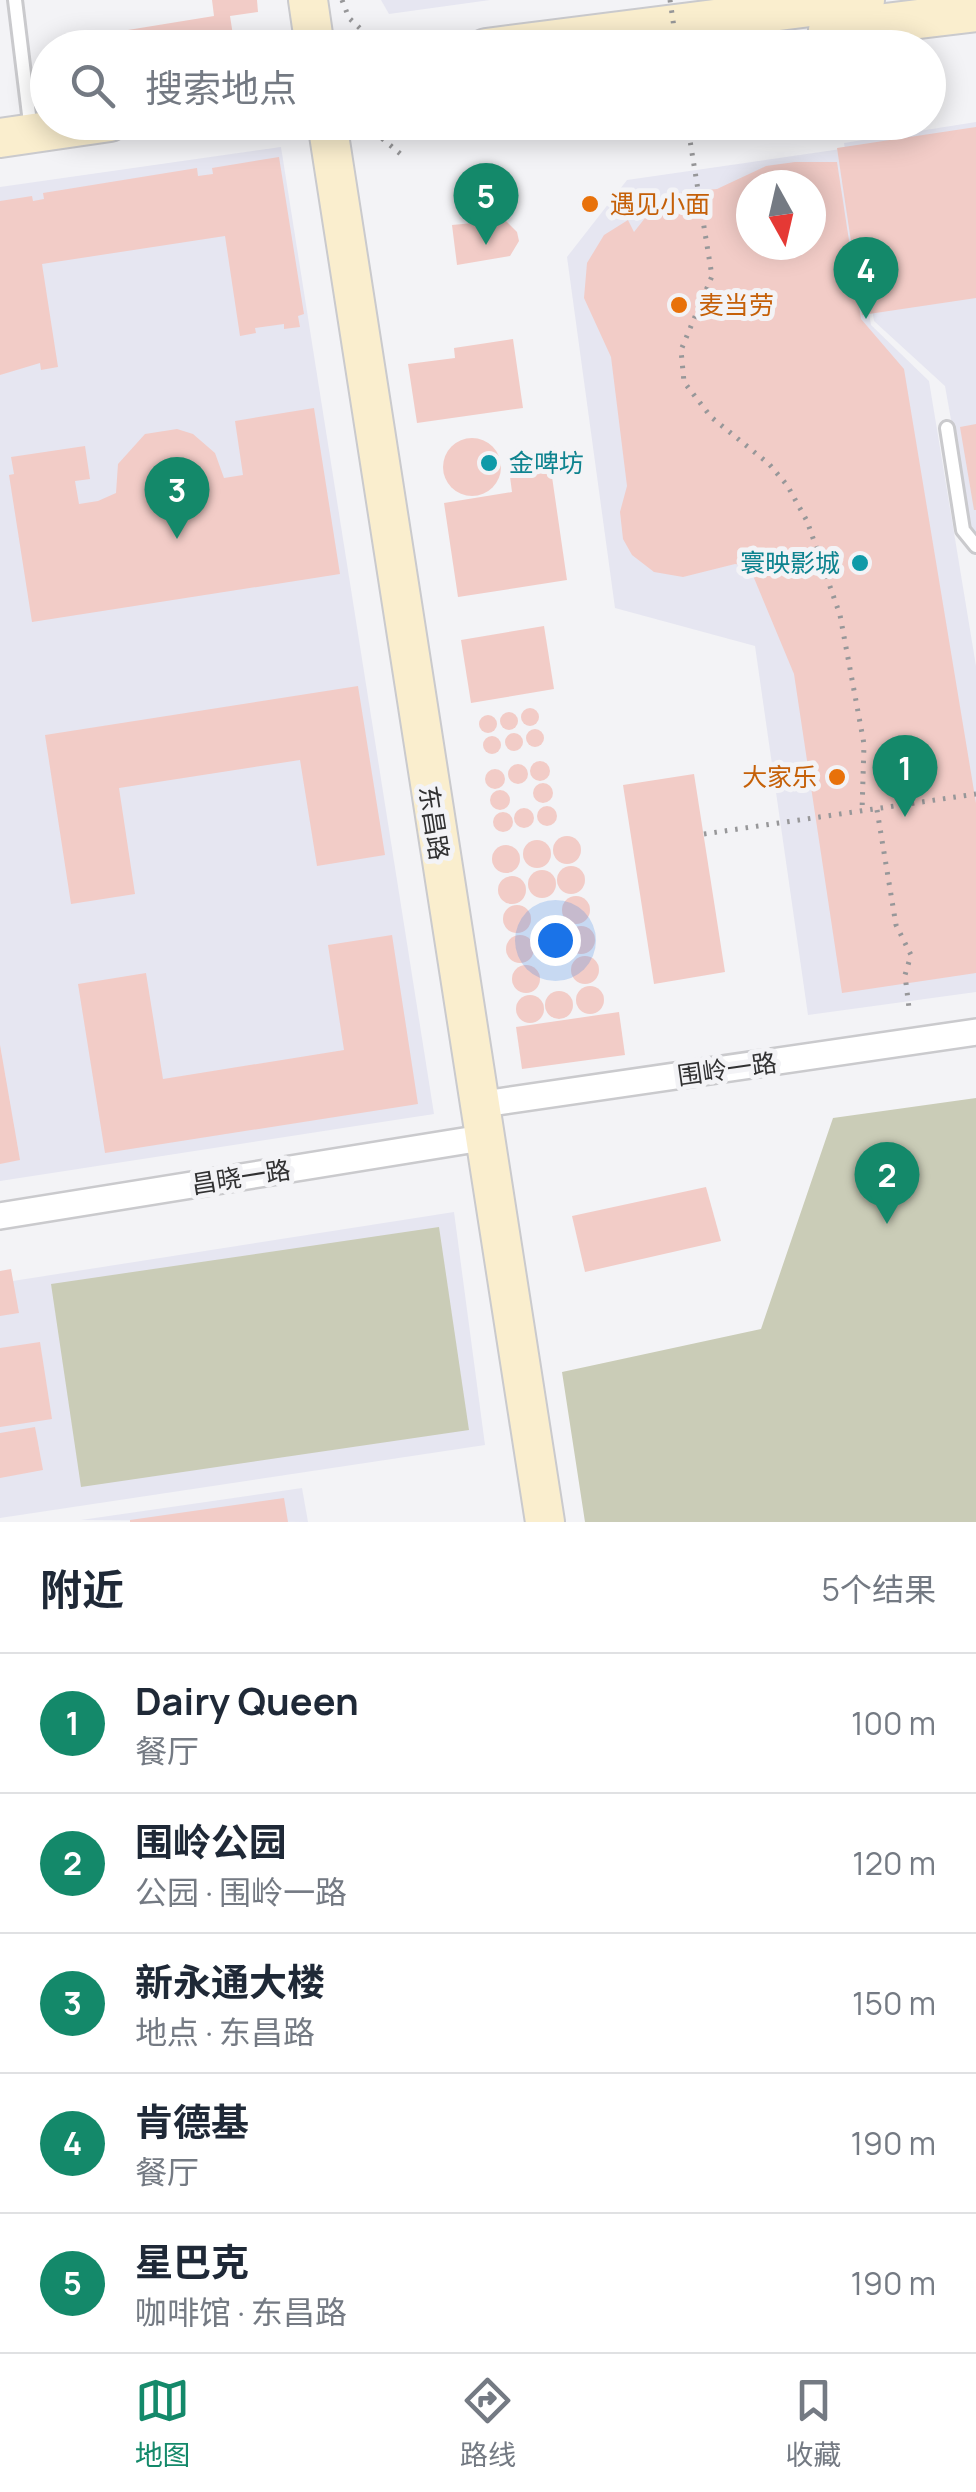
<!DOCTYPE html>
<html lang="zh">
<head>
<meta charset="utf-8">
<style>
  :root { --surface:#fff; --page:#f2f2f3; --text:#1f2937; --muted:#747a83; --line:#e0e1e3; --accent:#14896a }
  body { margin:0; font-family:Manrope,"Noto Sans SC",sans-serif; background:var(--page); color:var(--text) }
  .compass { position:absolute; left:736px; top:170px; width:90px; height:90px; border-radius:50%; background:var(--surface); box-shadow:0 5px 25px #0003; rotate:172deg }
  .you { position:absolute; left:555px; top:940px; width:35px; height:35px; margin:-25px; border:8px solid #fff; border-radius:50%; background:#1a73e8; box-shadow:0 0 0 15px #1a73e833 }
  .badge { display:grid; place-items:center; width:65px; height:65px; border-radius:50%; background:var(--accent); color:#fff; font-size:32px; font-weight:700 }
  .pin { position:absolute; translate:-50% -82px; filter:drop-shadow(0 2px 5px #0008) }
  .pin::after { content:''; position:absolute; top:52px; width:35px; height:30px; background:inherit; clip-path:polygon(0 0,100% 0,50% 100%) }
  .list { margin:0; padding:0; list-style:none }
  h2 { display:flex; justify-content:space-between; align-items:center; height:130px; margin:0; padding:0 40px; font-size:42px }
  h2 small { font-size:32px; font-weight:400; color:var(--muted) }
  .list li { display:grid; grid-template-columns:65px 1fr auto; gap:30px; align-items:center; box-sizing:border-box; height:140px; padding:0 40px; border-top:2px solid var(--line) }
  .list b { display:block; font-size:38px; white-space:nowrap }
  .list p { margin:0; font-size:32px; white-space:nowrap; color:var(--muted) }
  .list em { font-size:32px; font-style:normal; color:var(--muted) }
  .icon { flex:none; width:55px; height:55px; fill:none; stroke:currentColor; stroke-width:2; stroke-linecap:round; stroke-linejoin:round }
  .map { position:relative; flex:none; width:976px; height:1522px; overflow:hidden }
  .search { position:absolute; background:var(--surface); box-shadow:0 5px 25px #0003; left:30px; right:30px; top:30px; height:110px; display:flex; align-items:center; gap:25px; box-sizing:border-box; padding:0 35px; border-radius:55px; color:var(--muted); font-size:38px }
  .sheet { height:830px; background:var(--surface) }
  nav { display:flex; justify-content:space-around; align-items:center; box-sizing:border-box; height:140px; border-top:2px solid var(--line); background:var(--surface); font-size:28px; color:var(--muted) }
  nav a { display:grid; justify-items:center; gap:5px }
  nav .on { color:var(--accent) }
  .map>svg:first-child { display:block }
</style>
</head>
<body>
<div class="map">
<svg width="976" height="1522" viewBox="0 0 976 1522">
  <rect width="100%" height="100%" fill="#f3f3f6"/>
  <g fill="#e6e6f1" fill-rule="evenodd">
    <polygon points="381,0 490,0 389,14"/>
    <polygon points="976,122 976,533 970,526 945,386 874,321 844,143"/>
    <polygon points="281,147 434,1114 0,1181 0,187"/>
    <path d="M841,149L871,325L929,381L976,666V992L808,1015L755,646L615,608L567,257L627,180ZM751,185H811V245H751Z"/>
    <polygon points="454,1212 485,1445 0,1518 0,1283"/>
    <polygon points="302,1488 308,1522 81,1520"/>
  </g>
  <g fill="#caccb7">
    <polygon points="976,1098 976,1522 585,1522 562,1372 761,1329 833,1118"/>
    <polygon points="439,1227 469,1430 81,1487 51,1284"/>
  </g>
  <g fill="#f2ccc7" fill-rule="evenodd">
    <polygon points="212,0 257,0 258,12 230,16 235,48 55,48 54,42 214,16"/>
    <polygon points="976,127 976,298 862,315 837,148"/>
    <polygon points="279,157 304,314 298,316 300,327 284,329 284,324 255,328 256,333 240,336 225,236 42,264 58,367 41,370 40,363 0,375 0,201 32,196 33,201 44,199 43,193 197,168 198,176 213,174 212,168"/>
    <path d="M795,162H837L861,319L904,369L976,803V973L842,993L794,674L749,566L735,564L683,577L654,572L632,555L623,539L620,512L627,486L611,357L584,298L587,263L604,235L628,220L634,232L656,204L683,192L717,189L766,166ZM751,185H811V245H751Z"/>
    <polygon points="505,220 517,232 519,241 510,256 457,265 452,225"/>
    <polygon points="513,339 523,408 417,423 408,364 455,358 454,348"/>
    <polygon points="314,408 340,574 32,622 9,475 14,474 11,457 85,446 90,479 75,481 79,504 98,501 116,493 118,464 145,434 177,429 193,434 215,453 224,478 243,475 235,421"/>
    <polygon points="976,424 976,510 974,510 960,427"/>
    <circle cx="472" cy="467" r="29"/>
    <polygon points="550,463 567,580 458,597 444,503 512,492 509,469"/>
    <polygon points="544,626 554,689 471,703 461,640"/>
    <polygon points="358,686 385,855 317,866 300,760 119,788 135,894 71,904 45,735"/>
    <circle cx="530" cy="717" r="9"/>
    <circle cx="509" cy="721" r="9"/>
    <circle cx="488" cy="724" r="9"/>
    <circle cx="535" cy="738" r="9"/>
    <circle cx="514" cy="742" r="9"/>
    <circle cx="492" cy="745" r="9"/>
    <circle cx="540" cy="771" r="10"/>
    <circle cx="518" cy="774" r="10"/>
    <circle cx="495" cy="779" r="10"/>
    <polygon points="694,774 725,972 654,984 623,785"/>
    <circle cx="543" cy="793" r="10"/>
    <circle cx="500" cy="800" r="10"/>
    <circle cx="547" cy="816" r="10"/>
    <circle cx="524" cy="818" r="10"/>
    <circle cx="503" cy="822" r="10"/>
    <circle cx="567" cy="850" r="14"/>
    <circle cx="537" cy="854" r="14"/>
    <circle cx="506" cy="859" r="14"/>
    <circle cx="571" cy="880" r="14"/>
    <circle cx="542" cy="884" r="14"/>
    <circle cx="512" cy="890" r="14"/>
    <circle cx="576" cy="910" r="14"/>
    <circle cx="517" cy="919" r="14"/>
    <circle cx="581" cy="940" r="14"/>
    <polygon points="392,935 418,1104 105,1153 78,984 146,973 163,1079 344,1050 328,945"/>
    <circle cx="520" cy="949" r="14"/>
    <circle cx="585" cy="970" r="14"/>
    <circle cx="526" cy="979" r="14"/>
    <circle cx="590" cy="1000" r="14"/>
    <circle cx="559" cy="1005" r="14"/>
    <circle cx="530" cy="1009" r="14"/>
    <polygon points="619,1012 625,1055 522,1069 516,1027"/>
    <polygon points="0,1045 20,1160 0,1164"/>
    <polygon points="706,1187 721,1241 585,1272 572,1216"/>
    <polygon points="11,1269 19,1313 0,1316 0,1271"/>
    <polygon points="40,1342 52,1419 0,1427 0,1348"/>
    <polygon points="35,1427 43,1470 0,1478 0,1433"/>
    <polygon points="284,1498 288,1522 130,1522 130,1520"/>
  </g>
  <g fill="none" stroke-linecap="round" stroke-linejoin="round">
    <defs>
      <g id="lane">
        <polyline points="15,0 31,131"/>
        <polyline points="947,428 963,530 976,546"/>
      </g>
      <g id="street">
        <polyline points="477,1105 976,1032"/>
        <polyline points="0,1216 482,1138"/>
      </g>
      <g id="secondary">
        <polyline points="308,0 315,48"/>
        <polyline points="828,30 976,12"/>
        <polyline points="486,48 865,0"/>
        <polyline points="327,122 545,1522"/>
        <polyline points="0,138 110,122"/>
      </g>
    </defs>
    <use href="#lane" stroke="#cacacd" stroke-width="18"/>
    <use href="#street" stroke="#cacacd" stroke-width="30"/>
    <use href="#secondary" stroke="#cacacd" stroke-width="42"/>
    <g stroke="#979799" stroke-width="5" stroke-dasharray="2.5 8" stroke-linecap="butt">
      <polyline points="342,0 349,18 365,33"/>
      <polyline points="687,122 712,276 681,350 684,382 711,417 769,464 787,485 807,521 840,615 864,744 862,812"/>
      <polyline points="366,125 403,156"/>
      <polyline points="877,810 896,925 911,955 905,975 909,1008"/>
      <polyline points="704,834 976,794"/>
    </g>
    <use href="#lane" stroke="#fff" stroke-width="12"/>
    <use href="#street" stroke="#fff" stroke-width="25"/>
    <use href="#secondary" stroke="#faeece" stroke-width="38"/>
    <polyline stroke="#979799" stroke-width="5" stroke-dasharray="2.5 8" stroke-linecap="butt" points="670,0 677,48"/>
  </g>
  <g fill="#e8710a" stroke="#f3f3f6" stroke-width="4">
    <circle cx="590" cy="204" r="10"/>
    <circle cx="679" cy="305" r="10"/>
    <circle cx="837" cy="777" r="10"/>
  </g>
  <g fill="#0f9aa8" stroke="#f3f3f6" stroke-width="4">
    <circle cx="489" cy="463" r="10"/>
    <circle cx="860" cy="563" r="10"/>
  </g>
  <g text-anchor="middle" stroke-width="10" stroke-linejoin="round" paint-order="stroke">
    <g font-size="25" fill="#c56008" stroke="#f3f3f6" text-anchor="start">
      <text x="610" y="213">遇见小面</text>
      <text x="699" y="314">麦当劳</text>
      <text x="817" y="786" text-anchor="end">大家乐</text>
    </g>
    <g font-size="25" fill="#0d838f" stroke="#f3f3f6" text-anchor="start">
      <text x="509" y="472">金啤坊</text>
      <text x="840" y="572" text-anchor="end">寰映影城</text>
    </g>
    <g font-size="25" fill="#313132" stroke="#f3f3f6">
      <text transform="translate(434 823) rotate(81)" y="9">东昌路</text>
      <text transform="translate(727 1069) rotate(-8)" y="9">围岭一路</text>
      <text transform="translate(241 1177) rotate(-9)" y="9">昌晓一路</text>
    </g>
  </g>
</svg>
<svg class="compass" viewBox="-18 -18 36 36"><path d="M0-13l5 13h-10z" fill="#e53935"/><path d="M0 13l5-13h-10z" fill="#747a83"/></svg>
<div class="you"></div>
<div class="pin badge" style="left:905px;top:817px">1</div>
<div class="pin badge" style="left:887px;top:1224px">2</div>
<div class="pin badge" style="left:177px;top:539px">3</div>
<div class="pin badge" style="left:866px;top:319px">4</div>
<div class="pin badge" style="left:486px;top:245px">5</div>
<div class="search"><svg class="icon" aria-label="search" viewBox="0 0 24 24"><circle cx="10" cy="10" r="6"/><path d="M15 15l6 6"/></svg>搜索地点</div>
</div>
<section class="sheet">
<h2>附近<small>5个结果</small></h2>
<ul class="list">
<li><span class="badge">1</span><div><b>Dairy Queen</b><p>餐厅</p></div><em>100 m</em></li>
<li><span class="badge">2</span><div><b>围岭公园</b><p>公园 · 围岭一路</p></div><em>120 m</em></li>
<li><span class="badge">3</span><div><b>新永通大楼</b><p>地点 · 东昌路</p></div><em>150 m</em></li>
<li><span class="badge">4</span><div><b>肯德基</b><p>餐厅</p></div><em>190 m</em></li>
<li><span class="badge">5</span><div><b>星巴克</b><p>咖啡馆 · 东昌路</p></div><em>190 m</em></li>
</ul>
</section>
<nav>
<a class="on"><svg class="icon" aria-label="map" viewBox="0 0 24 24"><path d="M3 6l6-2 6 2 6-2v14l-6 2-6-2-6 2zM9 4v14M15 6v14"/></svg>地图</a>
<a><svg class="icon" aria-label="directions" viewBox="0 0 24 24"><path d="M12 3l9 9-9 9-9-9zM9 14v-3h6M13 9l2 2-2 2"/></svg>路线</a>
<a><svg class="icon" aria-label="saved" viewBox="0 0 24 24"><path d="M7 4h10v16l-5-4-5 4z"/></svg>收藏</a>
</nav>
</body>
</html>
